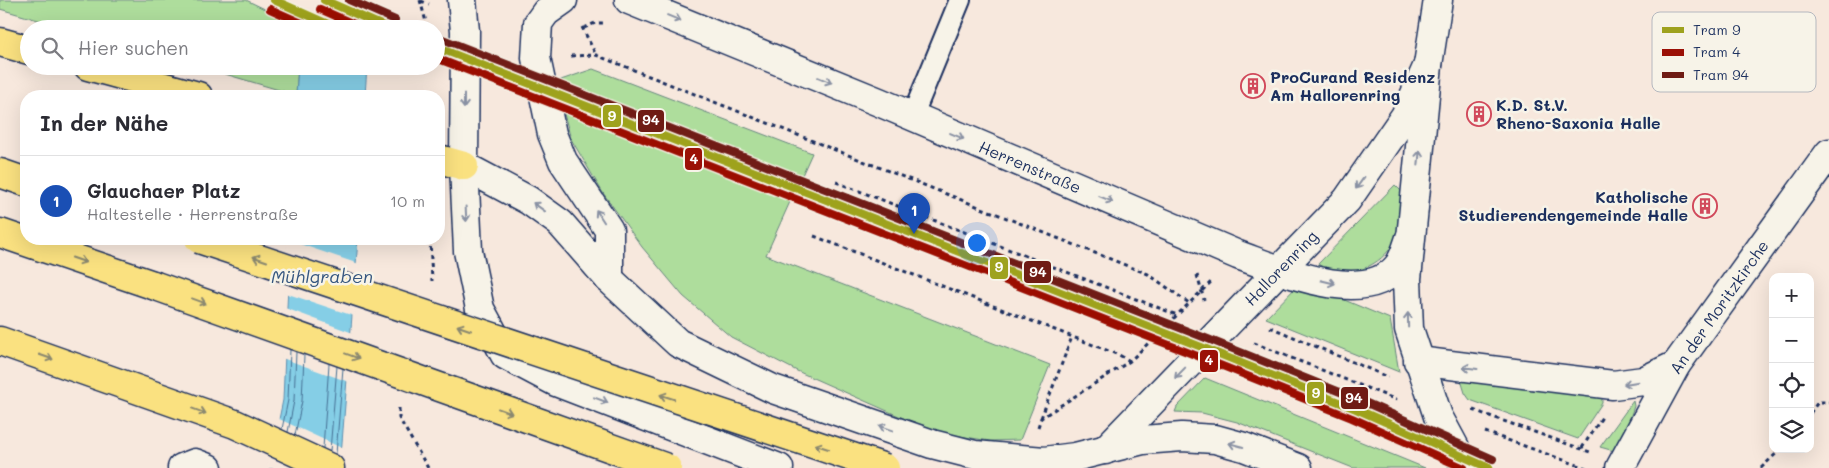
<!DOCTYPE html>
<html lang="de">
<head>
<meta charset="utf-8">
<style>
  :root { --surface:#fff; --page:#f7f7f7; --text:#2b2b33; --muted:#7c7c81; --line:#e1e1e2; --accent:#d1495b }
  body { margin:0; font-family:Mali,sans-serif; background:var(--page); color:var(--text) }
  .controls { position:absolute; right:15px; bottom:15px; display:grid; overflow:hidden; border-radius:10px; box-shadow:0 5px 20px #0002 }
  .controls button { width:45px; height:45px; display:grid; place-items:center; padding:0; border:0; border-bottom:1px solid var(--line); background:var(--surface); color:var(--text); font:25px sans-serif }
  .you { position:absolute; left:976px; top:242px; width:18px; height:18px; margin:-12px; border:4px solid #fff; border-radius:50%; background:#1a73e8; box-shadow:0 0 0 8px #1a73e833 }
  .badge { display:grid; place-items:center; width:32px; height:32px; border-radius:50%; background:var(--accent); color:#fff; font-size:16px; font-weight:700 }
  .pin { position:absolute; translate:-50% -41px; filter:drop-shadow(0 1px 2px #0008) }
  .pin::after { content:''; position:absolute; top:26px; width:18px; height:15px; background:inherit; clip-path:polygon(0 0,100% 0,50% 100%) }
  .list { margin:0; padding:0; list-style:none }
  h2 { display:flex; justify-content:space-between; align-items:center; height:65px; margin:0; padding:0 20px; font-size:21px }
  h2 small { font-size:16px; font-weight:400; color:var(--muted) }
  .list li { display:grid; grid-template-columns:32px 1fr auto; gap:15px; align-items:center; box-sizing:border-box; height:90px; padding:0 20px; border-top:1px solid var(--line) }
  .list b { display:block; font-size:19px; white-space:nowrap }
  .list p { margin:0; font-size:16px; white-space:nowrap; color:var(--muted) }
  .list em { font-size:16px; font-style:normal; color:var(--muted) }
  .icon { flex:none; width:28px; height:28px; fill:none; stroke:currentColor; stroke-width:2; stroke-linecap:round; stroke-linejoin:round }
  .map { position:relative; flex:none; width:1829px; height:468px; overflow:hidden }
  .search { position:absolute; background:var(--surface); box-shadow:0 5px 20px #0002; left:20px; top:20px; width:425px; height:55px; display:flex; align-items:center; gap:12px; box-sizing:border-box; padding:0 18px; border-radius:28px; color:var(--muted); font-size:19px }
  .panel { position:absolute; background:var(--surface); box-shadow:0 5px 20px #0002; left:20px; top:90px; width:425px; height:155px; border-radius:20px }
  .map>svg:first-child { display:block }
</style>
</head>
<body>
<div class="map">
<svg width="1829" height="468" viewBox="0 0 1829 468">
  <rect width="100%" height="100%" fill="#f7e8dd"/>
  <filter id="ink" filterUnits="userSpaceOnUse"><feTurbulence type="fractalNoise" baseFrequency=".02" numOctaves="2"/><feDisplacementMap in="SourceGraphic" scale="10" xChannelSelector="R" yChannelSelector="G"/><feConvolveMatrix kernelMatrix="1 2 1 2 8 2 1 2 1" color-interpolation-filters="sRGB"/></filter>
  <g filter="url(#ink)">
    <g fill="#aedd9c" stroke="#64867d">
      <polygon points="0,0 246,0 298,25 298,29 69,29 0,9"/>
      <polygon points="198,66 298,66 296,95"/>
      <polygon points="593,69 812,153 766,255 1050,365 1020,440 990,441 935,432 797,371 731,337 683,296 642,247 603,193 571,139 555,82"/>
      <path d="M1395,185L1403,193C1403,205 1399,236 1392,246C1377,269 1341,282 1318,264Z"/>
      <polygon points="1301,282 1390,319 1399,372 1266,318"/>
      <polygon points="1205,378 1425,468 1353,468 1237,422 1202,413 1175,412 1177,407"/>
      <polygon points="1461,380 1602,397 1602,403 1578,439 1470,400 1465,393"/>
      <polygon points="1633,401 1634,406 1623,439 1614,451 1600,447"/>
    </g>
    <g fill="#85cee6" stroke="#5b8eb0">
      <polygon points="298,66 367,66 365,96 296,96"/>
      <polygon points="290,239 358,239 340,468 269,468 283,400"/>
    </g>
    <g fill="#f7e8dd">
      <polygon points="297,0 356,0 372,6 371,29 309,29 296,23"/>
      <polygon points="288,240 359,264 354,316 285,293"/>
      <polygon points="285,308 353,333 349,382 282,358"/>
      <polygon points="277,418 344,449 342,468 267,468"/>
    </g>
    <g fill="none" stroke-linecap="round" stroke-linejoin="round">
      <g stroke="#456f94" stroke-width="1">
        <polyline points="282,429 288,400 290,350"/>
        <polyline points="288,432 294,401 296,352"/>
        <polyline points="295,435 302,401 304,355"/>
        <polyline points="323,448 329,364"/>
        <polyline points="330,451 337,366"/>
        <polyline points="336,454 343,368"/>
      </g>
      <defs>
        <polyline id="lane" points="912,117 960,0"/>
        <g id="street">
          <polyline points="563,0 546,12 538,23 536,58 552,134 563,161 609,230 609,279"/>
          <path d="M629,0L879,102L1238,255C1278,269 1365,308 1398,266C1404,258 1407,247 1410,238"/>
          <polyline points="1418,361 1613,385 1643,381 1676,365"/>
          <polyline points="182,468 195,463 208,468"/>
          <polyline points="1620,468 1676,365 1829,153"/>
        </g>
        <g id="secondary">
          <polyline points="462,0 465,31 464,166 468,251 480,309 505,355 556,382 779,468"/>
          <polyline points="1438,0 1428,65 1407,279 1409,329 1438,416 1466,468"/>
          <polyline points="464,166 528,200 560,223 609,279 678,343 773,389 932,444 975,455 1044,461 1075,457 1143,440 1182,437 1215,439 1244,447 1298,468"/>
          <polyline points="1105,450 1347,200 1405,116 1428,65"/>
        </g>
        <g id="primary">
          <polyline points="0,42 29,50"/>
          <polyline points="88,66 198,96"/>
          <polyline points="439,159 464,166"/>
          <polyline points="0,173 26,182"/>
          <polyline points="0,233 153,285"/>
          <polyline points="0,341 235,424 330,468"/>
        </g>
      </defs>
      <use href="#lane" stroke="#1b2f5e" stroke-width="24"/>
      <use href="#street" stroke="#1b2f5e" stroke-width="31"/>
      <use href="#secondary" stroke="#1b2f5e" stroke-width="31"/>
      <use href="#primary" stroke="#1b2f5e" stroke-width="31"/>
      <g stroke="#1b2f5e" stroke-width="3" stroke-dasharray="4 4" stroke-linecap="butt">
        <polyline points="420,0 428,29"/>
        <polyline points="421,1 429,4"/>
        <polyline points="582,27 596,55"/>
        <polyline points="584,28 595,23 604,23"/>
        <polyline points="571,56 596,55 1148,274 1189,303"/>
        <polyline points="836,182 1177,315"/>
        <polyline points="814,236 1119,355 1130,361"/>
        <polyline points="430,239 432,281"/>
        <polyline points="1197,275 1204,300"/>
        <polyline points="1270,327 1388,377"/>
        <polyline points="1254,343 1397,400"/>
        <polyline points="399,408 399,418 428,468"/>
        <polyline points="1473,410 1590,452"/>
        <polyline points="1810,413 1818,402 1829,402"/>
        <polyline points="1041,418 1072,337"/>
        <polyline points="1038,427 1041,418 1130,361 1213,280"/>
        <polyline points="1485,432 1586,468"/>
        <polyline points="1582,448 1602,417"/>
        <polyline points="1761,468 1781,449"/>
      </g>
      <use href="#lane" stroke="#f7f3e8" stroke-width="20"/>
      <use href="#street" stroke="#f7f3e8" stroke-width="28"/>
      <use href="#secondary" stroke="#f7f3e8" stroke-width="28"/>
      <use href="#primary" stroke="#fae180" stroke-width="28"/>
      <defs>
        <g id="primary-bridge">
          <polyline points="199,239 885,468"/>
          <polyline points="153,285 667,468"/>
        </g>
      </defs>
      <use href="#primary-bridge" stroke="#1b2f5e" stroke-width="31" stroke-linecap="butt"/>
      <use href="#primary-bridge" stroke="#fae180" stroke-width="28"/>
      <defs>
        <g id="tram-1">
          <polyline points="274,0 339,29"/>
          <polyline points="324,0 390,29"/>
          <polyline points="436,47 1204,348 1356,409 1489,468"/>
        </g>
        <g id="tram-2">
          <polyline points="270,9 315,29"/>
          <polyline points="320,9 365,29"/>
          <polyline points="436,58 1200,357 1352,418 1464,468"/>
        </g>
        <g id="tram-3">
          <polyline points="349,0 395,20"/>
          <polyline points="440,38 1208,339 1360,400 1493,459"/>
        </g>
      </defs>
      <use href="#tram-1" stroke="#f7f3e8" stroke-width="11"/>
      <use href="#tram-2" stroke="#f7f3e8" stroke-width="11"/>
      <use href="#tram-3" stroke="#f7f3e8" stroke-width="11"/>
      <use href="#tram-1" stroke="#9ea21e" stroke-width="8"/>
      <use href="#tram-2" stroke="#9b1006" stroke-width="8"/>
      <use href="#tram-3" stroke="#6f1b14" stroke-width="8"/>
    </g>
    <defs><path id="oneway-shaft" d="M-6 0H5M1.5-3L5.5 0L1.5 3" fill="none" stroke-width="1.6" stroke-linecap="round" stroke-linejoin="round" transform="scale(1.25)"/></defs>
    <g stroke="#8991a3">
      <use href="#oneway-shaft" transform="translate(674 18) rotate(22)"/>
      <use href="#oneway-shaft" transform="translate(825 80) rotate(22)"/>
      <use href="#oneway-shaft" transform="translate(464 101) rotate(90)"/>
      <use href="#oneway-shaft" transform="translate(957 136) rotate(23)"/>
      <use href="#oneway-shaft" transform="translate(1419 158) rotate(-85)"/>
      <use href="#oneway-shaft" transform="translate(1360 183) rotate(126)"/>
      <use href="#oneway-shaft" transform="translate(1106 199) rotate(23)"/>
      <use href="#oneway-shaft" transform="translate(539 207) rotate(-144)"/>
      <use href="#oneway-shaft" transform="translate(466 214) rotate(87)"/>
      <use href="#oneway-shaft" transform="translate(600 216) rotate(-123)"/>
      <use href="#oneway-shaft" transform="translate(1328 282) rotate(13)"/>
      <use href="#oneway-shaft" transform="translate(1408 320) rotate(-91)"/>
      <use href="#oneway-shaft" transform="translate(1470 368) rotate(-173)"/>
      <use href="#oneway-shaft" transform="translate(1180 373) rotate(134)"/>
      <use href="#oneway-shaft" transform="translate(1631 383) rotate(171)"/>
      <use href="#oneway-shaft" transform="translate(601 400) rotate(21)"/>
      <use href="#oneway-shaft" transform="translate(886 428) rotate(-161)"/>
      <use href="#oneway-shaft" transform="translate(1236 445) rotate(-165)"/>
    </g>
    <g stroke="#8a886f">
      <use href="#oneway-shaft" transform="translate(260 259) rotate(-161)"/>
      <use href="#oneway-shaft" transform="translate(79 260) rotate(19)"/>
      <use href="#oneway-shaft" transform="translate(199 301) rotate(20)"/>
      <use href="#oneway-shaft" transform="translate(464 328) rotate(-161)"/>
      <use href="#oneway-shaft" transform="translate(352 356) rotate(20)"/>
      <use href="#oneway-shaft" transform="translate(46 357) rotate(19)"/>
      <use href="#oneway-shaft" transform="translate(667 397) rotate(-162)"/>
      <use href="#oneway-shaft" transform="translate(199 411) rotate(20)"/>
      <use href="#oneway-shaft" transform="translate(505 411) rotate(20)"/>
      <use href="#oneway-shaft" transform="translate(822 447) rotate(-162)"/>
    </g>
  </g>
  <defs>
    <symbol id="building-ring" viewBox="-11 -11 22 22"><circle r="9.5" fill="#f7f3e8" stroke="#d1495b" stroke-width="1.5"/><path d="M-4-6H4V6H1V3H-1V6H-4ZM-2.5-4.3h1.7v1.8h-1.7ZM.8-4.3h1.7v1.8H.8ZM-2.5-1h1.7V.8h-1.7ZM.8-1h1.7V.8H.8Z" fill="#d1495b"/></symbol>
  </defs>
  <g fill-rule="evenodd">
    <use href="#building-ring" x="1239" y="72" width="28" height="28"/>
    <use href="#building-ring" x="1465" y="100" width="28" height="28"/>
    <use href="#building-ring" x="1691" y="192" width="28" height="28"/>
  </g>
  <g text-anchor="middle" stroke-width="5" stroke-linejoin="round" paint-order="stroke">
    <g font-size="16" font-weight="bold" fill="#1b2f5e" stroke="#f7f3e8" text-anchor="start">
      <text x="1270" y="83">ProCurand Residenz<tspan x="1270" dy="18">Am Hallorenring</tspan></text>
      <text x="1496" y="111">K.D. St.V.<tspan x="1496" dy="18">Rheno-Saxonia Halle</tspan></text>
      <text x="1688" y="203" text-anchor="end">Katholische<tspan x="1688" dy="18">Studierendengemeinde Halle</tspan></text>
    </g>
    <g font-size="16" fill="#1b2f5e" stroke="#f7f3e8">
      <text transform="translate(1030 167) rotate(23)" y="6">Herrenstraße</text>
      <text transform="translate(1281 268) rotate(-46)" y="6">Hallorenring</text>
      <text transform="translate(1719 307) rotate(-55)" y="6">An der Moritzkirche</text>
    </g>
    <g font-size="18" font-style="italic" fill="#365780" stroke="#f7f3e8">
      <text x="322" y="283">Mühlgraben</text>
    </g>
  </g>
  <rect x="1652" y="12" width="164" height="80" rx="8" fill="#f7f3e8" stroke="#b5b8bf" stroke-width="1"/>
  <rect x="1662" y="27" width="22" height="6" fill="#9ea21e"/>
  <rect x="1662" y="49" width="22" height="7" fill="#9b1006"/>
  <rect x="1662" y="72" width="22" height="6" fill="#6f1b14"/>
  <g font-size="14" fill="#1b2f5e">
    <text x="1693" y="35">Tram 9</text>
    <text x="1693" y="57">Tram 4</text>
    <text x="1693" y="80">Tram 94</text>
  </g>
  <g stroke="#f7f3e8" stroke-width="2">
    <rect x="602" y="104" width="20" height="24" rx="5" fill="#9ea21e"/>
    <rect x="637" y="109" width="28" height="24" rx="5" fill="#6f1b14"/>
    <rect x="684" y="147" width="19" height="24" rx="5" fill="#9b1006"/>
    <rect x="989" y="256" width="20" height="24" rx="5" fill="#9ea21e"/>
    <rect x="1023" y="260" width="29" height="24" rx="5" fill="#6f1b14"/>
    <rect x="1199" y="349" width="20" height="24" rx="5" fill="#9b1006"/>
    <rect x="1306" y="381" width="19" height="24" rx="5" fill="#9ea21e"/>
    <rect x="1340" y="386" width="29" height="24" rx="5" fill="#6f1b14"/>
  </g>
  <g font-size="14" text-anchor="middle" font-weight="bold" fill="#fff">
    <text x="612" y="121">9</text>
    <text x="651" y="125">94</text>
    <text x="694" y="164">4</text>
    <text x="999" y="272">9</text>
    <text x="1038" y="277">94</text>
    <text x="1209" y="365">4</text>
    <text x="1316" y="398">9</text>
    <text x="1354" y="403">94</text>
  </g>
</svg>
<div class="controls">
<button>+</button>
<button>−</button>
<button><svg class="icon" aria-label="locate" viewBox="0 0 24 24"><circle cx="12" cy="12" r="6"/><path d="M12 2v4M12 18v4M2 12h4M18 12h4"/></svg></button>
<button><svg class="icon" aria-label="layers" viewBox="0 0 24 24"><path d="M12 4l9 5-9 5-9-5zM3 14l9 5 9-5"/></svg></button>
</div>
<div class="you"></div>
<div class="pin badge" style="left:914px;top:234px;background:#1a4fb4">1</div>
<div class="search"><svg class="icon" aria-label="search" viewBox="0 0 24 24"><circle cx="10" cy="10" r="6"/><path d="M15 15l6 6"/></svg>Hier suchen</div>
<section class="panel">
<h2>In der Nähe<small></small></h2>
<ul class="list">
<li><span class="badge" style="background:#1a4fb4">1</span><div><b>Glauchaer Platz</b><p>Haltestelle · Herrenstraße</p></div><em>10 m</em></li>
</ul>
</section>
</div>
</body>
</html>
